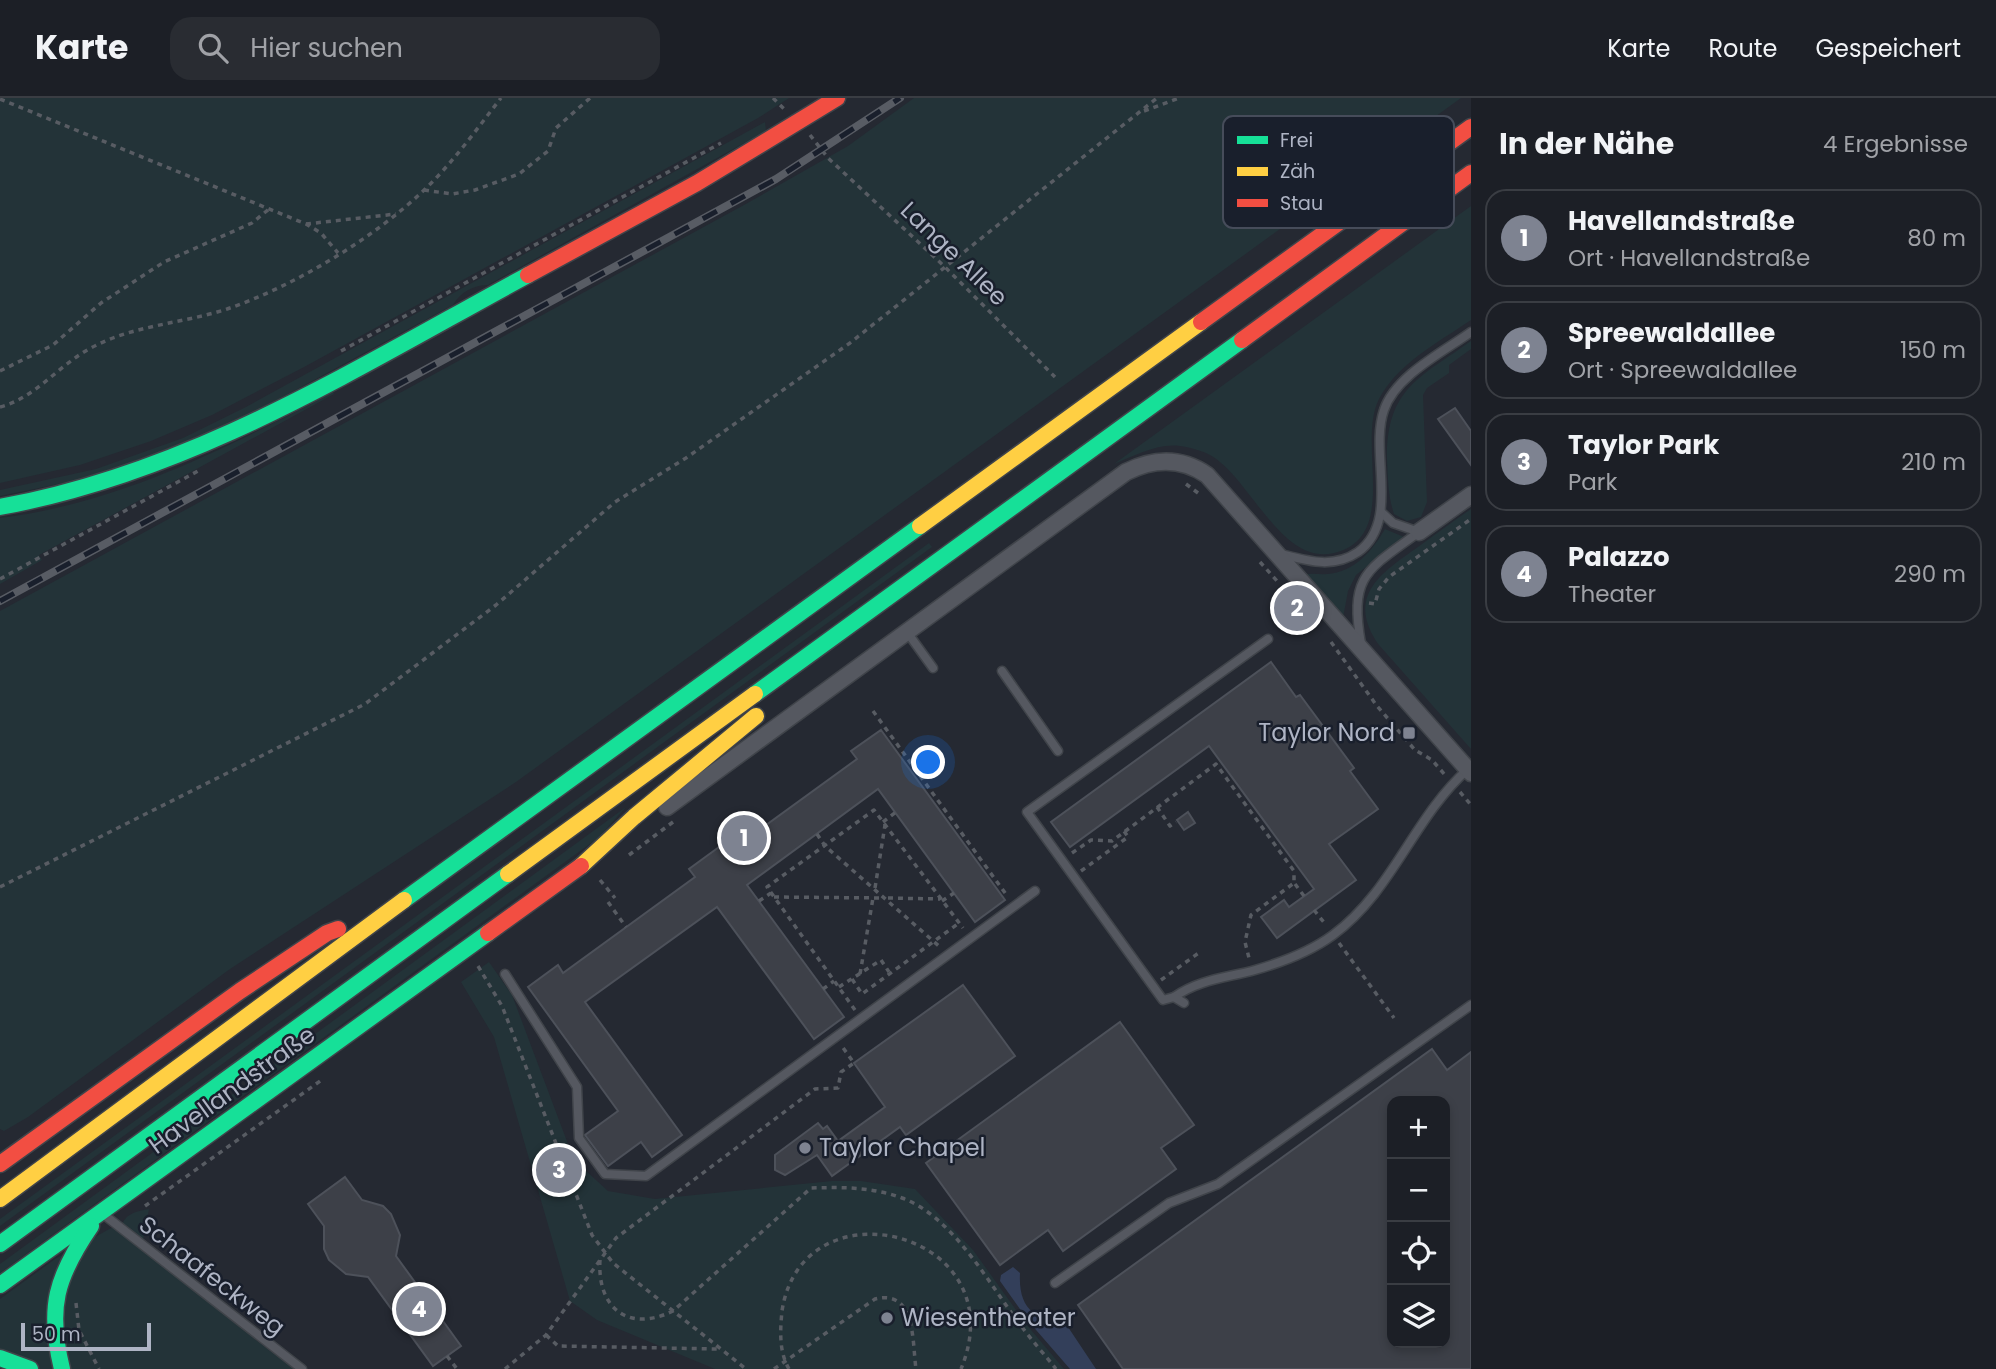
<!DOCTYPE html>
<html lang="de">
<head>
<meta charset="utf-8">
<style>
  :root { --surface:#1c1f26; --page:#292c32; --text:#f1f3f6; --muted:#a0a2a7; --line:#3a3d43; --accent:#7e8391 }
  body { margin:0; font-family:Poppins,sans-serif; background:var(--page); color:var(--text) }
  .controls { position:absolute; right:21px; bottom:21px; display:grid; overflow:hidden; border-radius:14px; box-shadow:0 4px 10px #0003 }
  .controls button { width:63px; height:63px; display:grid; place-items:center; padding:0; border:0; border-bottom:2px solid var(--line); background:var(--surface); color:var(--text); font:35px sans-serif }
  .scale { position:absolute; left:21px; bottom:18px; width:130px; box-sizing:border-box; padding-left:7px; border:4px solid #aeb4c4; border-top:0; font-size:19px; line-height:24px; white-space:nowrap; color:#aeb4c4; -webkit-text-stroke:5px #191f2c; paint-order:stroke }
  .you { position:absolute; left:929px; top:665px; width:24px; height:24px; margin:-18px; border:5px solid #fff; border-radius:50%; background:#1a73e8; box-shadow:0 0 0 10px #1a73e833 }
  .badge { display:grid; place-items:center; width:46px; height:46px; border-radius:50%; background:var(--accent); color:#fff; font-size:23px; font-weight:700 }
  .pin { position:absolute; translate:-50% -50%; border:4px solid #fff; box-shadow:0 2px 7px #0006 }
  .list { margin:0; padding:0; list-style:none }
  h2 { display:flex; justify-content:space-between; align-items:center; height:91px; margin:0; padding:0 28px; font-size:30px }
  h2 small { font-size:23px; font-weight:400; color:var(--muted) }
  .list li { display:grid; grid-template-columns:46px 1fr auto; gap:21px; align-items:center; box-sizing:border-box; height:98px; margin:0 14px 14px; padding:0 14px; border:2px solid var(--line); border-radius:21px }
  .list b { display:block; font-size:26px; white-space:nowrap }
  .list p { margin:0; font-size:23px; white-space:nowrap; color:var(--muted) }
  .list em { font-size:23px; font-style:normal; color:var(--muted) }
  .icon { flex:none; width:38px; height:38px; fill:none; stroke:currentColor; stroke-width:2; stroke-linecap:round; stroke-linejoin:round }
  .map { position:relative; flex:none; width:1471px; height:1271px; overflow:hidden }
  header { display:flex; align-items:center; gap:42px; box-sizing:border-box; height:98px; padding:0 35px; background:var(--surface); border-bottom:2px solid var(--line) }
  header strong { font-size:33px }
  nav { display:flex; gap:38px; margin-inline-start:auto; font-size:24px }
  .search { width:490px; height:63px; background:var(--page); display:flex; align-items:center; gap:18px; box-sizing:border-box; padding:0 24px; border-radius:21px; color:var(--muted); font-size:26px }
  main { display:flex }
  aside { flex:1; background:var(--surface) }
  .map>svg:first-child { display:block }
</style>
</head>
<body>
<header>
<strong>Karte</strong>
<div class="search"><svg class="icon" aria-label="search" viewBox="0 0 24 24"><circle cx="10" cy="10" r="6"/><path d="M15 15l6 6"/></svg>Hier suchen</div>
<nav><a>Karte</a><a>Route</a><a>Gespeichert</a></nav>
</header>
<main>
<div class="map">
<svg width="1471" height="1271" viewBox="0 0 1471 1271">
  <rect width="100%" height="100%" fill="#252932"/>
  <g fill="#233338">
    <polygon points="0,0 789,0 758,20 306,268 212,317 151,343 80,367 0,385"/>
    <polygon points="914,0 1461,0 516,684 230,871 28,1019 4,1033 0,1031 0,513 744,107 848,48"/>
    <path d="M765,24L766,33L488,187C474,187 460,194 453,207L251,316L187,347L98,378L0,398V392L96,371L183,340L246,309Z"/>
    <path d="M1471,108V222C1439,244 1398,265 1379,301C1356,346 1401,439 1334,455C1281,468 1250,379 1210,357C1203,353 1189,349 1180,348C1158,345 1134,358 1114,366Z"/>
    <path d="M1471,243V251L1449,267V275L1427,290L1423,297L1427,404L1421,419L1407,423L1394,416C1388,398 1388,381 1387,362C1386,291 1419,280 1471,243Z"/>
    <path d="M333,294L334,296L39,457L42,462L0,486V420C121,405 227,350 333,294Z"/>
    <path d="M1471,411V651L1379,547C1345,498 1381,475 1418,449C1436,436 1453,423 1471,411Z"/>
    <path d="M1385,431L1404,439L1356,477L1348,493L1343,520L1305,477C1312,474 1319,477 1327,476C1355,474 1372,453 1385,431Z"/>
    <polygon points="929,445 932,449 0,1128 0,1121"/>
    <polygon points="626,709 598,740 0,1175 0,1166"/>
    <polygon points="489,864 512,897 574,1062 608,1093 655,1101 832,1083 861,1083 915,1091 973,1152 1026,1226 1064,1271 715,1271 597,1222 570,1203 494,939 461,884"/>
    <path d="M149,1111L143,1142L122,1127C126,1115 138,1113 149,1111Z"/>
    <polygon points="113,1129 270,1253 295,1271 0,1271 0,1201 55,1161"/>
  </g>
  <path fill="#333f5a" d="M1013,1169L1020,1175C1018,1212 1036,1221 1068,1229L1096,1271H1070L1030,1225L1000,1183L1001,1177Z"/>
  <g fill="#3d4048" stroke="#4d515a" stroke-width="2" fill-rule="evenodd">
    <polygon points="1455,310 1471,333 1471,367 1438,321"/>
    <polygon points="1271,564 1296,599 1300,597 1354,670 1350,673 1378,711 1329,746 1356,782 1277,840 1261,819 1284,802 1289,809 1314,791 1209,648 1070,749 1051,724"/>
    <polygon points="881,632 1005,802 975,824 878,691 747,787 844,919 814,941 717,809 585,904 682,1037 652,1059 641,1044 608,1068 585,1037 618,1013 528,889 558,867 563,875 695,779 689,771 719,749 722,752 748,734 751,738 857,661 851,653"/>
    <polygon points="1188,714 1195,725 1184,732 1177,722"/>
    <polygon points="963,887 1015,958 906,1037 900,1029 832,1078 817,1057 785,1077 775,1072 775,1057 818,1025 823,1031 827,1028 838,1043 885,1009 854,965"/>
    <polygon points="1120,924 1194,1027 1161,1050 1176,1071 1063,1153 1048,1132 1000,1167 926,1065"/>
    <path d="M1432,951L1447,972L1471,954V1271H1123L1078,1207ZM1392,1003H1445V1245H1392Z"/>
    <polygon points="345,1079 362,1102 383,1108 391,1116 400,1137 396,1158 461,1248 433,1268 368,1179 346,1176 329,1162 324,1151 324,1128 308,1106"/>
  </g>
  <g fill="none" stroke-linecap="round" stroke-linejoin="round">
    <defs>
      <g id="lane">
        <polyline points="1381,414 1393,425 1419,434"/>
        <path d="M1281,456C1308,463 1333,471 1358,454C1401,423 1369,355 1384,312C1395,278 1443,254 1471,234"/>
        <polyline points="907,534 933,570"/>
        <path d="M1361,546C1349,477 1367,472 1419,434"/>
        <polyline points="1002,573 1058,653"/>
        <polyline points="505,876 577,989 579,1040 605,1076 646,1078 1035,793"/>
        <path d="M1174,899C1200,881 1226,880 1255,872C1283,864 1310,854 1333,837C1393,793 1413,720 1468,671"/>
        <polyline points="1184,905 1174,899 1163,902 1027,714 1268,541"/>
        <polyline points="103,1116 302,1271"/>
        <polyline points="1055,1185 1169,1105 1218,1086 1471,907"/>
      </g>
      <g id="street">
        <polyline points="1419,434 1471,397"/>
        <path d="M667,709L1126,374C1154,360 1181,359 1207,377L1471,675"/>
      </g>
      <g id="fast">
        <path d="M0,409C193,374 358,269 528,177"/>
        <polyline points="755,596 1242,242"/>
        <polyline points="404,802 920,428"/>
        <polyline points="0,1146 508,776"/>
        <polyline points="0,1187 488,835"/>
        <polyline points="0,1260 30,1271"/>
        <path d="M62,1271C47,1210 56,1179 91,1128"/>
      </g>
      <g id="slow">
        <polyline points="920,428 1201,224"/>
        <polyline points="581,768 634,719 756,618"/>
        <polyline points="508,776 755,596"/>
        <polyline points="0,1101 404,802"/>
      </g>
      <g id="jam">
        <polyline points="528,177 697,85 837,0"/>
        <polyline points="1201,224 1471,29"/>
        <polyline points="1242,242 1471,75"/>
        <polyline points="488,835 581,768"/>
        <polyline points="0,1066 240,893 327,835 338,831"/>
      </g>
    </defs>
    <use href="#lane" stroke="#40444a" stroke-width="11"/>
    <use href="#street" stroke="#40444a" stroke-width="19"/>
    <use href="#fast" stroke="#40444a" stroke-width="19"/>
    <use href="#slow" stroke="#40444a" stroke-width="19"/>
    <use href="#jam" stroke="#40444a" stroke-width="19"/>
    <g stroke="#585c63" stroke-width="3.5" stroke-dasharray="5 5" stroke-linecap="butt">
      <polyline points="773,0 785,12"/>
      <polyline points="0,1 306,126 321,135 338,155"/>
      <polyline points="1144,13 1179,0"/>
      <polyline points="810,37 828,60 944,168 1055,279"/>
      <polyline points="424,92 452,96 475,92 519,76 548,53 556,30 590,0"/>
      <polyline points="306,126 396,116"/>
      <polyline points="341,253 721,45"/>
      <polyline points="0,273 53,247 101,205 164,164 252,125 269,111"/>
      <path d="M0,309C35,300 58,268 89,251C132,227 181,226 227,211C294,188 371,142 422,94C452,66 476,32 501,0"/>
      <polyline points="1186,386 1202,398"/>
      <polyline points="1260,464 1278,484"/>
      <polyline points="0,481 198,373"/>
      <polyline points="1369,505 1375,506 1379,491 1389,479 1471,421"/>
      <polyline points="1331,544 1377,608 1415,652 1432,662 1446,678"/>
      <polyline points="873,613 1008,799"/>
      <polyline points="1460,694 1471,707"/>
      <polyline points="1157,709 1170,728 1176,724"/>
      <polyline points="883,724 896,714"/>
      <polyline points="817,736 825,748 940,849"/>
      <polyline points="1072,755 1091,742 1112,743 1216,666 1294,773 1294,785 1251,817 1245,844 1249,860"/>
      <polyline points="629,757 673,724"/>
      <polyline points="1081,773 1128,739 1124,733"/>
      <polyline points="600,782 615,800"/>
      <polyline points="1295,786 1304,798"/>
      <polyline points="0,789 365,606 496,507 615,404 686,360 850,245 1157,0"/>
      <polyline points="875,790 885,727"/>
      <polyline points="774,799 883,800"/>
      <polyline points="888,800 940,801"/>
      <polyline points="759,803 771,795"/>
      <polyline points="942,803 954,795"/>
      <polyline points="608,804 626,829"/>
      <polyline points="1314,812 1326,827"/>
      <polyline points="1339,845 1394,920"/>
      <polyline points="478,868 502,908 592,1137 613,1165 746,1271"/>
      <polyline points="860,876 873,800"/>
      <polyline points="852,881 862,896 959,825"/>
      <polyline points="1161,882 1200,854"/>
      <polyline points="839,889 881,862 889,874"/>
      <polyline points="823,891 834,883"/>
      <polyline points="855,912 767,789 874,712 963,830"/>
      <polyline points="145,1108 323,981"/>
      <path d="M600,1162C597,1210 628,1235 673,1213L811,1090C842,1089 873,1089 902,1100C954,1119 990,1188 1022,1229C1033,1244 1045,1257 1056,1271"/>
      <polyline points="76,1205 79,1232 99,1271"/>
      <polyline points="546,1237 558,1248 718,1251"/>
      <polyline points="447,1258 457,1271"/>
      <polyline points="505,1271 546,1237 616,1140 815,991 838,990 841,974 854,965 841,947"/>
      <path d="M774,1271L875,1201C916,1191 912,1242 916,1271"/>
      <path d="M789,1271C779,1254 780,1233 782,1213C802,1080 1018,1133 961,1271"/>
    </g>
    <use href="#lane" stroke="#555860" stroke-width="8"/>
    <use href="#street" stroke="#555860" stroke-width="16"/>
    <use href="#fast" stroke="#16e098" stroke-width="16"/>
    <use href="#slow" stroke="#ffcf43" stroke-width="16"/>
    <use href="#jam" stroke="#f24e42" stroke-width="16"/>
    <defs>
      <polyline id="rail" points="0,503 776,81 900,0"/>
    </defs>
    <use href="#rail" stroke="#585c64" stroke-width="8"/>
    <use href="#rail" stroke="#191f2c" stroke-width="5" stroke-dasharray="16" stroke-linecap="butt"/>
  </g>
  <g fill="#7e8391" stroke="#191f2c" stroke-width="2.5">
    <rect x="1402" y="628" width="14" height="14" rx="3.5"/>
    <circle cx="805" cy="1050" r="7"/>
    <circle cx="887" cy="1220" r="7"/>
  </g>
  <g text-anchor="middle" stroke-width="5" stroke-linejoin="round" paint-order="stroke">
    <g font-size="24" fill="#aeb4c4" stroke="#191f2c">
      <text transform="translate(954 156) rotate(44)" y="8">Lange Allee</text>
      <text transform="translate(232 992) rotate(-36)" y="8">Havellandstraße</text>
      <text transform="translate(212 1178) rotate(38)" y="8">Schaafeckweg</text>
    </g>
    <g font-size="24" fill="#aeb4c4" stroke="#191f2c" text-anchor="start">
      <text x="1395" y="643" text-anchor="end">Taylor Nord</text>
      <text x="819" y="1058">Taylor Chapel</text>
      <text x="901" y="1228">Wiesentheater</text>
    </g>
  </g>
  <rect x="1223" y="18" width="231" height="112" rx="10" fill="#191f2c" stroke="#464c5a" stroke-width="2"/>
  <rect x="1237" y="38" width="31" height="8" fill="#16e098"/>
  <rect x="1237" y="69" width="31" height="9" fill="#ffcf43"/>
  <rect x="1237" y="101" width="31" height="8" fill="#f24e42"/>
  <g font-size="19" fill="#aeb4c4">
    <text x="1280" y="49">Frei</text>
    <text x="1280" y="80">Zäh</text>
    <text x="1280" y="112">Stau</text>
  </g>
</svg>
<div class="controls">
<button>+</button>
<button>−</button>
<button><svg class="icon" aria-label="locate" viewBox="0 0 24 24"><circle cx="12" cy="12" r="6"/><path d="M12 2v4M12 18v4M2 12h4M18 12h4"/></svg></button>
<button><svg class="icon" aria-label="layers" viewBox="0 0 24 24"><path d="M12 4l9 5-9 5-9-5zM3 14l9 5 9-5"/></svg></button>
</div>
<div class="scale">50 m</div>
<div class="you"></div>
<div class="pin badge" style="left:744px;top:740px">1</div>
<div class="pin badge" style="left:1297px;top:510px">2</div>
<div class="pin badge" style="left:559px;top:1072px">3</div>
<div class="pin badge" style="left:419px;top:1211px">4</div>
</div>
<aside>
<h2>In der Nähe<small>4 Ergebnisse</small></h2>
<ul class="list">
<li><span class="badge">1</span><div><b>Havellandstraße</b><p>Ort · Havellandstraße</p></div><em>80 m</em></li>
<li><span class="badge">2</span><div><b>Spreewaldallee</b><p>Ort · Spreewaldallee</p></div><em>150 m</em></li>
<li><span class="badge">3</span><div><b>Taylor Park</b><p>Park</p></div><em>210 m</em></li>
<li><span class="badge">4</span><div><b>Palazzo</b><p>Theater</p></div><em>290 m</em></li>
</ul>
</aside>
</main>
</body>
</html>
